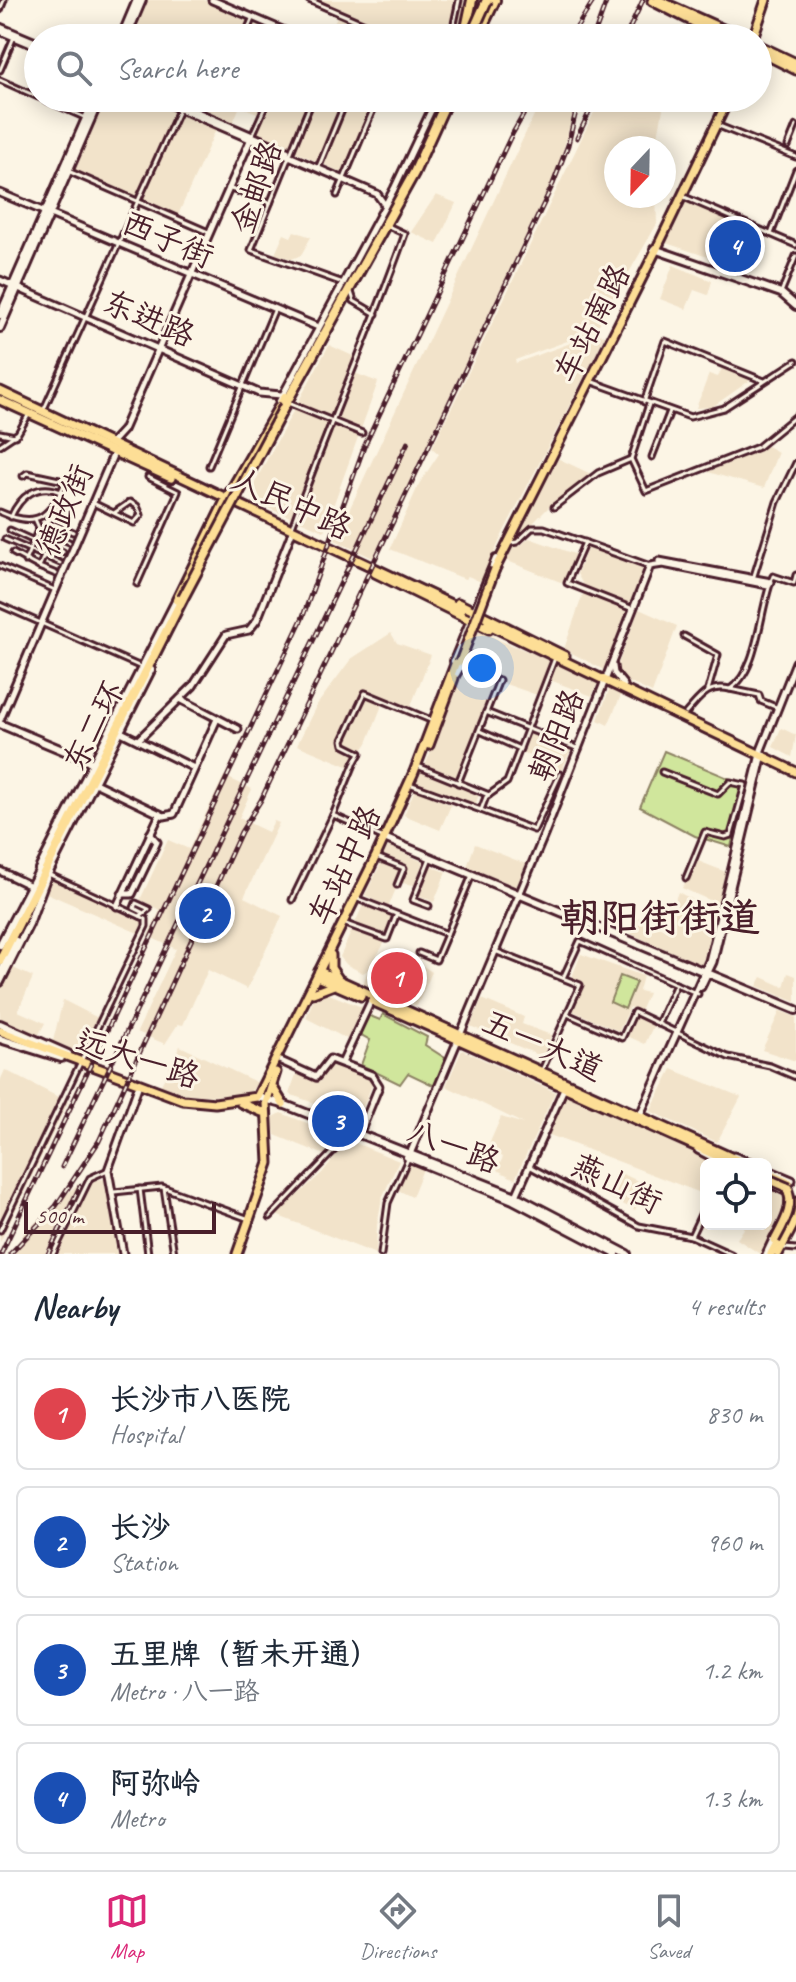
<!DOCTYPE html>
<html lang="en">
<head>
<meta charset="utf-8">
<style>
  :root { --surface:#fff; --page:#f6f6f7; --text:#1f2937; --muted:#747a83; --line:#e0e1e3; --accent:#db2777 }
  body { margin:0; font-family:Caveat,"LXGW WenKai TC",sans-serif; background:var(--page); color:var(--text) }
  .controls { position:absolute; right:24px; bottom:24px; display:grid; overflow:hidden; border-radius:12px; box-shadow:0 4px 20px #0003 }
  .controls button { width:72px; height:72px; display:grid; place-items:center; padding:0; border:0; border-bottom:2px solid var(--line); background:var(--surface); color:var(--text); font:40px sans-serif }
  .compass { position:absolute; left:604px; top:136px; width:72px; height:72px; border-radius:50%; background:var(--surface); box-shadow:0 4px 20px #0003; rotate:202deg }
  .scale { position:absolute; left:24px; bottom:20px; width:192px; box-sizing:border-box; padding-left:8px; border:4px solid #4a1f2b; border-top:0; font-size:22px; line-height:28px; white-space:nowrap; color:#4a1f2b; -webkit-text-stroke:6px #fcf5e5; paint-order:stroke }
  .you { position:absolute; left:482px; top:668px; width:28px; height:28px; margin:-20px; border:6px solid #fff; border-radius:50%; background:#1a73e8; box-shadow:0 0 0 12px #1a73e833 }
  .badge { display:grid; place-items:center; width:52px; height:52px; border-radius:50%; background:var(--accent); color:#fff; font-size:26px; font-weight:700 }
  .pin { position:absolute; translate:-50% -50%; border:4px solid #fff; box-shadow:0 2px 8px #0006 }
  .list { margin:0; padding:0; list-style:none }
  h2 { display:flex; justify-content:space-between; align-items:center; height:104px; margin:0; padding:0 32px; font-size:34px }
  h2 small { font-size:26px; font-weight:400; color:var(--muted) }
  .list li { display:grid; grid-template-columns:52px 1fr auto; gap:24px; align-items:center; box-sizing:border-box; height:112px; margin:0 16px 16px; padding:0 16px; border:2px solid var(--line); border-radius:12px }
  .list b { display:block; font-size:30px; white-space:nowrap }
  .list p { margin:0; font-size:26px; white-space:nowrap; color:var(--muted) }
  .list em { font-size:26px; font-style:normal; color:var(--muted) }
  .icon { flex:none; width:44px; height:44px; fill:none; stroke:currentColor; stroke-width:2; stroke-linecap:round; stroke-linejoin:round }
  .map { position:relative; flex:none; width:796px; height:1254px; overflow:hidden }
  .search { position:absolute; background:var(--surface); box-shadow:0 4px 20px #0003; left:24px; right:24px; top:24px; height:88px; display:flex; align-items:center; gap:20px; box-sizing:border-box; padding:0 28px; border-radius:44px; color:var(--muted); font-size:30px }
  .sheet { height:616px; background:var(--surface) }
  nav { display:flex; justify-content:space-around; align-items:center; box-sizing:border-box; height:112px; border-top:2px solid var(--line); background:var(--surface); font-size:22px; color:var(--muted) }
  nav a { display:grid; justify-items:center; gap:4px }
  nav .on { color:var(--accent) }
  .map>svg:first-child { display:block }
</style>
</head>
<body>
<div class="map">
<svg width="796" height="1254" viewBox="0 0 796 1254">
  <rect width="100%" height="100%" fill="#fcf5e5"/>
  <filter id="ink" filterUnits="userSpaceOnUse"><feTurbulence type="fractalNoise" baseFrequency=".0125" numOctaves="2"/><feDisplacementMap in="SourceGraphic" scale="16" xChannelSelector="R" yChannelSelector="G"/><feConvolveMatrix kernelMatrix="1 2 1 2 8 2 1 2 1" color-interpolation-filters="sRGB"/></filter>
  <g filter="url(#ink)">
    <g fill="#f2e3ca">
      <polygon points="147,0 204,0 294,38 131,38"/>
      <polygon points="305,0 464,0 463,14 458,38 327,38 338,14"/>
      <polygon points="105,98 148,98 217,127 178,215 75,172 73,166"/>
      <polygon points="173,98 377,98 345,174 260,136 257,132 264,116 240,106 232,125"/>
      <polygon points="542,98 577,98 559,166 373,558 335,540"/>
      <polygon points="601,98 665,98 656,148 616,148 616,196 656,196 657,224 595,331 515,360 516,363 595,334 606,335 504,531 481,582 468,576 465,579 390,549 419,484 439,454 432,448"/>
      <polygon points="436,195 456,203 437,244 411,232"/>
      <polygon points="687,200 762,237 757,248 751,247 741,268 666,243"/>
      <polygon points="294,231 311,237 301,255 292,259 275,254 284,234 291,237"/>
      <polygon points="673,265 712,281 708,295 694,290 686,309 660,299"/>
      <polygon points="329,345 355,357 349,371 378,382 324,531 256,503 249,493"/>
      <polygon points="722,368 752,379 712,407 696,408 709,374 718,377"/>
      <polygon points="767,446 778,452 764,488 708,472"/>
      <polygon points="555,457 593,475 551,505 513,543 534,493"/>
      <polygon points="529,538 577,555 568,585 505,560 511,546 520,546"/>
      <polygon points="588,547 644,569 604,670 564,649 585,588 577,574"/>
      <polygon points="639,609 677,626 652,693 614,675"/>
      <polygon points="480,629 501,641 550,660 537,695 494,680 457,777 425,766"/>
      <polygon points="391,633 397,643 431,655 410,708 384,700 367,743 350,767 297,745 316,706 351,659"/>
      <polygon points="556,662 598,682 592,696 550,680"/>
      <polygon points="609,690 622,693 608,725 598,720"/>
      <polygon points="781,728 796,735 792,757 773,747"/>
      <polygon points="530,732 571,749 562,770 523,753"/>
      <polygon points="421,771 479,794 474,809 414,786"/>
      <polygon points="224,776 252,789 239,818 268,832 274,821 279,823 244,897 282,916 247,989 208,970 183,1025 178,1024 165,1044 137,1032 176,949 148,936 160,910 140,900 168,840 189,849"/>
      <polygon points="415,789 451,805 440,830 404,815"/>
      <polygon points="475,844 526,864 517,887 467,867"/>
      <polygon points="389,846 423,862 415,885 401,883 402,874 388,908 365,895 382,862 398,867 381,856"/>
      <polygon points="698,861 726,872 718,904 682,888"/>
      <polygon points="429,865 446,872 434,902 418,895"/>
      <polygon points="51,878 143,922 138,933 44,892"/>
      <polygon points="678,892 716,912 702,965 631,934 639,917 671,932 665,926"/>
      <polygon points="363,905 393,917 385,933 381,932 385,942 371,966 382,952 423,966 432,972 417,1006 363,984 368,970 363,973 347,965 340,957"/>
      <polygon points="581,954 643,976 639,991 648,993 639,1014 630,1007 619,1031 573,1011 580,985 572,977"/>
      <polygon points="11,967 33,977 18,1011 45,1023 38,1036 0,1018 0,991"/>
      <polygon points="788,973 796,976 796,1002 757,986 762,977 784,987"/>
      <polygon points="324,992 364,1008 347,1039 306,1018 315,996"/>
      <polygon points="482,999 524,1017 522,1024 551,1035 543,1057 470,1026"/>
      <polygon points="63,1000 98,1018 81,1053 53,1041"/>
      <polygon points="780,1011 796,1017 796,1061 762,1050"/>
      <polygon points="636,1017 655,1022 645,1044 627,1036"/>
      <polygon points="180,1046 258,1083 249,1093 217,1096 185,1094 160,1087"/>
      <polygon points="462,1050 555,1092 515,1179 497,1170 503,1157 487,1149 501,1117 524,1124 446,1086"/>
      <polygon points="330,1060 374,1080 358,1119 289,1094 297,1072 320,1082"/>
      <polygon points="672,1069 741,1097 717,1142 650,1111"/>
      <polygon points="5,1070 68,1102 0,1242 0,1081"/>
      <polygon points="565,1092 718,1164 706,1164 706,1195 547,1134"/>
      <polygon points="281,1113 343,1137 330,1157 275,1135 272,1118"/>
      <polygon points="348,1140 399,1161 382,1198 377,1225 376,1254 276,1215 322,1173"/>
      <polygon points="410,1163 423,1169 412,1197 398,1190"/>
      <polygon points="616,1171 647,1185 635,1210 606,1196"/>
      <polygon points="105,1179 117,1254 56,1254 93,1180"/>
      <polygon points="79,1183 45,1254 13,1254 24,1233"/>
      <polygon points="766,1187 788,1200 760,1254 737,1239 747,1224 766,1224"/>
    </g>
    <g fill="#d0e69c" stroke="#8d8264" stroke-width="2">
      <polygon points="664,751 745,785 731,847 695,836 640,807"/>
      <polygon points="620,976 636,982 625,1009 610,1002"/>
      <polygon points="365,1014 380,1020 383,1014 427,1037 425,1045 448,1060 437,1087 408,1073 400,1084 361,1065 370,1040 356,1032"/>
    </g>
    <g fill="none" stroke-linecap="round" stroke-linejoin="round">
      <defs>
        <g id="minor">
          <polyline points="309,0 397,38"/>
          <polyline points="0,10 4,0"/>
          <polyline points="244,38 252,19"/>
          <polyline points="451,38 459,0"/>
          <polyline points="0,70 14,37"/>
          <polyline points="0,80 38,97"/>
          <polyline points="41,98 86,118"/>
          <polyline points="313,98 251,250 343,283"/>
          <polyline points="719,126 796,157"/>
          <polyline points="252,136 269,98"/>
          <polyline points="788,146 796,126"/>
          <polyline points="319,166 347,98"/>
          <polyline points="68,171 208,232"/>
          <polyline points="228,188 270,203"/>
          <polyline points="337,195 378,98"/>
          <polyline points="682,196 796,245"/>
          <polyline points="771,234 796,170"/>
          <polyline points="782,290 796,256"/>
          <polyline points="351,292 354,301 376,314"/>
          <polyline points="593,382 690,417 724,408 796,361"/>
          <polyline points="644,402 665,341 764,381"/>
          <polyline points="288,403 362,433"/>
          <polyline points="649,404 631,459 646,491 758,447 796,416"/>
          <polyline points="44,409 179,110"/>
          <polyline points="0,433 15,436"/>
          <polyline points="0,445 18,433 29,414"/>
          <polyline points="652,457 670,411"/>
          <polyline points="209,466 274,311"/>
          <polyline points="23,476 27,473 78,484"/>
          <polyline points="93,503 134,523 141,515 137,506 130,502 114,513"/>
          <polyline points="554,507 598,473 631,459"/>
          <path d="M0,512C40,530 50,515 67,479"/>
          <path d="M11,517C20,496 38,482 61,492"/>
          <polyline points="35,519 39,528 69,542"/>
          <path d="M292,527C327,428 370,333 405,234L386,225"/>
          <polyline points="10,530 34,541"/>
          <polyline points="5,539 60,563"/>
          <polyline points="34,540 63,552"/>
          <polyline points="585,542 567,583 633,609"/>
          <polyline points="511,543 517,542 532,528 544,528 650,566"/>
          <polyline points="46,545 54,524 73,532"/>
          <polyline points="13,553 39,567 44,556"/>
          <polyline points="25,561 39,528"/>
          <polyline points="0,566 55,590"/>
          <polyline points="39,567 56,574"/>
          <polyline points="753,579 777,502 796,463"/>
          <polyline points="137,584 178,492 148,477"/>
          <polyline points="0,605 141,667"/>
          <polyline points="684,636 718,655 708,690"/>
          <polyline points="555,658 507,782 486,797 481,810 534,830 560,774"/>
          <polyline points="730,689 759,695 761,701 778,708"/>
          <polyline points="486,712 579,749"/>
          <path d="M686,713C700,698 707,684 730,689C759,671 759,609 773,576L794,583L796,575"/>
          <polyline points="480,731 520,749"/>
          <polyline points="355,762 360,753 344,745 343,740 365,693 433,721"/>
          <polyline points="354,764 333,815 384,838"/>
          <polyline points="420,767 489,795"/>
          <polyline points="662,772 718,794 730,782 744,785"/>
          <polyline points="458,783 499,680"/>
          <polyline points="412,785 481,810"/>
          <polyline points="379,858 404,868 397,885"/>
          <polyline points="686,878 705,832 725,837 731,835 745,785"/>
          <polyline points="358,899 447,934"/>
          <polyline points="292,900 333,815"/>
          <polyline points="429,906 413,900 430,858"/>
          <polyline points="140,916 149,909 136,903 134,908 142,912"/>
          <polyline points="343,923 387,939 396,916"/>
          <polyline points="495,951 580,985 542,1070"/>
          <polyline points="419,953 436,960 472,875"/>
          <polyline points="563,978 580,941 698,994"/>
          <polyline points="567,1014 622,1038 634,1012 728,1057 770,1066 796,1077"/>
          <polyline points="658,1024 676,984"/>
          <polyline points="531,1167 639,1226 691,1236 731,1254"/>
          <polyline points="164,1188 174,1254"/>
          <polyline points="140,1189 148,1254"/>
          <polyline points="114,1192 162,1187 249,1219"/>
          <polyline points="270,1217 350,1134"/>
          <polyline points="0,1230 146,926 146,919 48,874"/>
          <polyline points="691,1236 706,1204"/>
          <polyline points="784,1248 796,1249"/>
          <polyline points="53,1254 90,1178 108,1170"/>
          <polyline points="381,1254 388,1203 408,1159"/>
        </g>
        <g id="tertiary">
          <polyline points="212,0 301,38"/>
          <polyline points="0,27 38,43"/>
          <polyline points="0,31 38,47"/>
          <polyline points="155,98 377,194 384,204"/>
          <polyline points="165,98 287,151"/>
          <polyline points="0,193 318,327"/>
          <polyline points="0,280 259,393 281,395"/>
          <polyline points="279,402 394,189 437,98"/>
          <polyline points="111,443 123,430 252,136"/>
          <polyline points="659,561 771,582"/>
          <polyline points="613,666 614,673 624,685"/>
          <polyline points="180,699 238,729"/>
          <polyline points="0,720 114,453"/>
          <polyline points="121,732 194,768"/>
          <polyline points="138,740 193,686 226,635 249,630 257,620 292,532"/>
          <polyline points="95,783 164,816 174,814 217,719"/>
          <polyline points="0,871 31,886"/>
          <polyline points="122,894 132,894 157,842 150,834"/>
          <polyline points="117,906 160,814"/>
          <polyline points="701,987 713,962 763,754"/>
          <polyline points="281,1061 316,1077 330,1059 372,1075 379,1086 359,1135"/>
          <polyline points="343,1061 371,1001"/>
          <polyline points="639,1117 709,961 761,750 796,662"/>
          <polyline points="698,1150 721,1162"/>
          <polyline points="410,1154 545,833 650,566 663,564 768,585"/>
          <polyline points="734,1156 755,1164"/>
          <polyline points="766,1169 792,1180"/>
          <polyline points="766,1182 787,1192"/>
          <polyline points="516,1196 565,1086"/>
          <polyline points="123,1254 108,1170 138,1087"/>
          <polyline points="766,1254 774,1237"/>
        </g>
        <g id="secondary">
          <polyline points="121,38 137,0"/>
          <polyline points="126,38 142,0"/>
          <polyline points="654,249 781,293 796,306"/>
          <polyline points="0,315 95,98"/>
          <polyline points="0,328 100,98"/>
          <polyline points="454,661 496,559"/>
          <polyline points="456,674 464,660"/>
          <polyline points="0,724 91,762"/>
          <polyline points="384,838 796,1010"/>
          <polyline points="39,869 176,601"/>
          <polyline points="48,874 151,670"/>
          <polyline points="0,945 41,867"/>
          <polyline points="0,973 16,941"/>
          <polyline points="0,982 29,924 49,870"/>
          <polyline points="0,1024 68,1054"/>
          <polyline points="0,1039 61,1058"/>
          <polyline points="257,1097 283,1104 516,1196 627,1254"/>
          <polyline points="407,1157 513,1200 616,1254"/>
        </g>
        <g id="primary">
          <polyline points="658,0 743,38"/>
          <polyline points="652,1 707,29"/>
          <polyline points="704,25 731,38"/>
          <polyline points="753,38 766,0"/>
          <polyline points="758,45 796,63"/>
          <polyline points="758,51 796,70"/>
          <polyline points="0,391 461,609"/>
          <polyline points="0,400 171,478"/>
          <polyline points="495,569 656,250 729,98"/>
          <polyline points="375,573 489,629"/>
          <polyline points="458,603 565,656"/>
          <polyline points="487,624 796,772"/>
          <polyline points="429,745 454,678"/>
          <polyline points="331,955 331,968 339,980"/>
          <polyline points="319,971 746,1164"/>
          <polyline points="317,977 361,996"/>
          <polyline points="313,993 334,985"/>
          <polyline points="372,1001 735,1164"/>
          <polyline points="0,1031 183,1100 215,1103 257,1097 376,856 414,772 457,659"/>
          <polyline points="272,1086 283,1104"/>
          <polyline points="241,1103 262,1112"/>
          <polyline points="766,1173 789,1183"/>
          <polyline points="795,1203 796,1202"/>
          <polyline points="237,1254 269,1163 266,1103 276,1072"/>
          <polyline points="771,1254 795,1210"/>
          <polyline points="778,1254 796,1220"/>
        </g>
        <g id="trunk">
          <polyline points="464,38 472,0"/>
          <polyline points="477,38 495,0"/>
          <polyline points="285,405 414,173 448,98"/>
          <polyline points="177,600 227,498 285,397"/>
          <polyline points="0,960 183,598"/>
        </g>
      </defs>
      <use href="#minor" stroke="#4a1f2b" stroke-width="9"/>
      <use href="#tertiary" stroke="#4a1f2b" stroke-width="11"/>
      <use href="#secondary" stroke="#4a1f2b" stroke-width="12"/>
      <use href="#primary" stroke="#4a1f2b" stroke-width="13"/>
      <use href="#trunk" stroke="#4a1f2b" stroke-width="14"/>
      <use href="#minor" stroke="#fcf5e5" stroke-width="3"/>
      <use href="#tertiary" stroke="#fcf5e5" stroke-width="5"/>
      <use href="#secondary" stroke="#fcf5e5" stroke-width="6"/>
      <use href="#primary" stroke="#fdde96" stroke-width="7"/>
      <use href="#trunk" stroke="#fdde96" stroke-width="8"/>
      <defs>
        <g id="rail">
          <polyline points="570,38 594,0"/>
          <polyline points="593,38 607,0"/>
          <polyline points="625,38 643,0"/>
          <polyline points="577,138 596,98"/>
          <polyline points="62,1167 408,442"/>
          <polyline points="1,1254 302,619 364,447 510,138 533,98"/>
          <polyline points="10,1254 56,1206 99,1141 241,832 261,800 553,184 568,145 579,98"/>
          <polyline points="48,1254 80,1186"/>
        </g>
      </defs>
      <use href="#rail" stroke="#4a1f2b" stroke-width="5"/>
      <use href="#rail" stroke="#fcf5e5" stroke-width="2" stroke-dasharray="6" stroke-linecap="butt"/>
      <defs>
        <g id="primary-bridge">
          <polyline points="460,662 495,569"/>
          <polyline points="766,1178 789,1188"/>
          <path d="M775,1240C784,1223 796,1204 786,1187"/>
        </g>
        <g id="trunk-bridge">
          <polyline points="470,38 487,0"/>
          <polyline points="183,598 285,405"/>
        </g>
      </defs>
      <use href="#primary-bridge" stroke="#4a1f2b" stroke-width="13" stroke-linecap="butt"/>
      <use href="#trunk-bridge" stroke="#4a1f2b" stroke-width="14" stroke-linecap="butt"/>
      <use href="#primary-bridge" stroke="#fdde96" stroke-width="7"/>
      <use href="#trunk-bridge" stroke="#fdde96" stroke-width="8"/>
    </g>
  </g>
  <g text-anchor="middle" stroke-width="6" stroke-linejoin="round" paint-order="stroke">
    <g font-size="32" fill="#4a1f2b" stroke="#fcf5e5">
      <text transform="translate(256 187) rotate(-71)" y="11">金邮路</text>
      <text transform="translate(168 239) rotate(23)" y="11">西子街</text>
      <text transform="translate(149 318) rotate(23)" y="11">东进路</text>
      <text transform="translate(592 323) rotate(-63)" y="11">车站南路</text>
      <text transform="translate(292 503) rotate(25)" y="11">人民中路</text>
      <text transform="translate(64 510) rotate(-67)" y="11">德政街</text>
      <text transform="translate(93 726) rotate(-63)" y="11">东二环</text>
      <text transform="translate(556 735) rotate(-68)" y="11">朝阳路</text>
      <text transform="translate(344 865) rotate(-65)" y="11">车站中路</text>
      <text transform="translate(543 1045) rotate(24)" y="11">五一大道</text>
      <text transform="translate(138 1058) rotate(18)" y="11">远大一路</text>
      <text transform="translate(454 1146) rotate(21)" y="11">八一路</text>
      <text transform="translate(617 1183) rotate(26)" y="11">燕山街</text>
    </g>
    <g font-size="40" font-weight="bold" fill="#4a1f2b" stroke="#fcf5e5">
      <text x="660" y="931">朝阳街街道</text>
    </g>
  </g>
</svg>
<div class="controls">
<button><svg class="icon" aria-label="locate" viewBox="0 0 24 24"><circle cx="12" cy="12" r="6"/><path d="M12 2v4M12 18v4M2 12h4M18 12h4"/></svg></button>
</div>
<svg class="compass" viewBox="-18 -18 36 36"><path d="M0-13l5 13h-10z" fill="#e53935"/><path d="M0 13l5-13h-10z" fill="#747a83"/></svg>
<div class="scale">500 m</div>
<div class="you"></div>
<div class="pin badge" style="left:397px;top:978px;background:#e0444e">1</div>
<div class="pin badge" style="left:205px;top:913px;background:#1a4fb4">2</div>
<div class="pin badge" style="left:338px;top:1121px;background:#1a4fb4">3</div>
<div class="pin badge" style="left:735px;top:246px;background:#1a4fb4">4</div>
<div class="search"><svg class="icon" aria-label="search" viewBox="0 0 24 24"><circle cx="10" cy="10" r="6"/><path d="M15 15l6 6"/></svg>Search here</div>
</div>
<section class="sheet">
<h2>Nearby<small>4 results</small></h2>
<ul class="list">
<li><span class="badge" style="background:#e0444e">1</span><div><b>长沙市八医院</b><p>Hospital</p></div><em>830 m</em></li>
<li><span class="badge" style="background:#1a4fb4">2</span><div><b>长沙</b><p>Station</p></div><em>960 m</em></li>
<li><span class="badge" style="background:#1a4fb4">3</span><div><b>五里牌（暂未开通）</b><p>Metro · 八一路</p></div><em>1.2 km</em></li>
<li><span class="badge" style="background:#1a4fb4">4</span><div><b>阿弥岭</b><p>Metro</p></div><em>1.3 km</em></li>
</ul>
</section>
<nav>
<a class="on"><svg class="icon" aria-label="map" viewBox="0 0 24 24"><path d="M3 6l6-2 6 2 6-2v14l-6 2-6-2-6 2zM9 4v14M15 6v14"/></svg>Map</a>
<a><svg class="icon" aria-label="directions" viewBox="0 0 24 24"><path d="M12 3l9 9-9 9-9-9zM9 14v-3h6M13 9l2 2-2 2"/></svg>Directions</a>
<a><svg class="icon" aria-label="saved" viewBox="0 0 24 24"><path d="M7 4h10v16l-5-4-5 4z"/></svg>Saved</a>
</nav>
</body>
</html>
